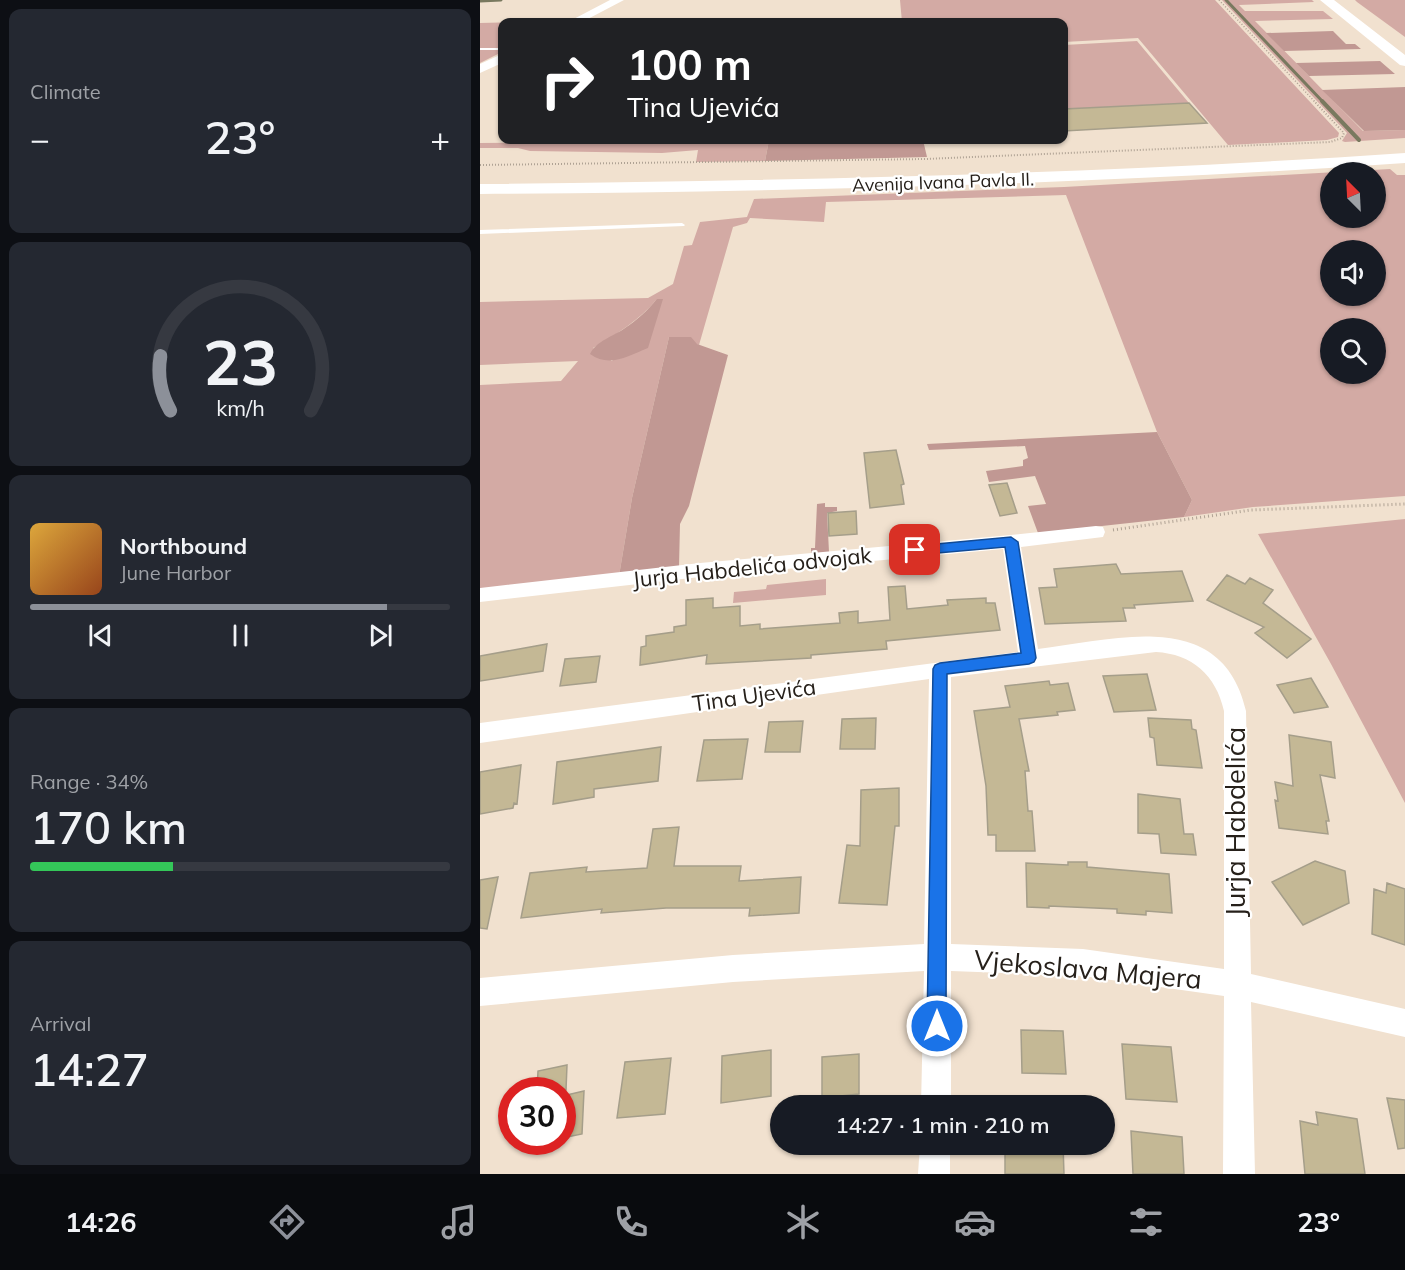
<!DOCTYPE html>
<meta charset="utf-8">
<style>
:root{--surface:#171b24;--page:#242831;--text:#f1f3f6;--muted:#9ea1a6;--line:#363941;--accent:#8c9099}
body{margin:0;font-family:Mulish,sans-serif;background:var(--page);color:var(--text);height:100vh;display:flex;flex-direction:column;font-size:22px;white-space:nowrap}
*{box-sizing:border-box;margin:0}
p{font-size:20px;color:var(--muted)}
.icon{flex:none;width:33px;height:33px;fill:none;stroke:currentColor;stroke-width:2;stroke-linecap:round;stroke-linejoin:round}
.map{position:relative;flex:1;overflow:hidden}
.panel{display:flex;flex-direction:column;gap:9px;padding:9px;background:#0d0f14;width:480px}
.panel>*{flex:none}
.banner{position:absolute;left:18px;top:18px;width:570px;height:126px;border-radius:12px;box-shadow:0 2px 4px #0004;background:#202124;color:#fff;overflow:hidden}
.needle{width:39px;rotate:336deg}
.controls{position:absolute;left:840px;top:162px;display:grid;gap:12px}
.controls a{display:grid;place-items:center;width:66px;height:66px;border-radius:50%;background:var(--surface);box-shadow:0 2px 4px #0004;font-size:30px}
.speed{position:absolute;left:18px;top:1077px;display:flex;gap:12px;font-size:30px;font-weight:700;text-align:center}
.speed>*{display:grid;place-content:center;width:78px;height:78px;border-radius:50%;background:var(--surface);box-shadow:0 2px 4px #0004;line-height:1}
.speed .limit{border:9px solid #d22;background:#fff;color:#111}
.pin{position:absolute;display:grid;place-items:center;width:51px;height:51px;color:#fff;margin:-26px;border-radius:12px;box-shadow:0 3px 9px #0006}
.me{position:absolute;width:66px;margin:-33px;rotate:0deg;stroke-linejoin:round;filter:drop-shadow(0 0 4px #0008)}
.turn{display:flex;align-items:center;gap:21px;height:126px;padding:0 30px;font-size:27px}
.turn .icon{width:78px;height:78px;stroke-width:2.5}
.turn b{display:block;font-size:42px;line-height:51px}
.big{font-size:45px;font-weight:600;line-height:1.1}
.panel .card{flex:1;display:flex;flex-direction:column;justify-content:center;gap:9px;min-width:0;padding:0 21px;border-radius:12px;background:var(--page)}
.panel .dial{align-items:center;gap:0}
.dial svg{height:156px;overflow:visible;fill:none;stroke:var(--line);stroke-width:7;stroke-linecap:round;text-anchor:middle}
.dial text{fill:var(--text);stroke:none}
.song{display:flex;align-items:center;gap:18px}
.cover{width:72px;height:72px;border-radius:9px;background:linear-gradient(135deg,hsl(40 70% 55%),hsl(20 70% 35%))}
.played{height:6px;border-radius:3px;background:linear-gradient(90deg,var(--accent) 85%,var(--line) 85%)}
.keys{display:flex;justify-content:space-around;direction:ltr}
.heat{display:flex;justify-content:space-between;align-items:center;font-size:33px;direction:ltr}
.charge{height:9px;border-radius:4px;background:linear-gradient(90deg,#34c759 34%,var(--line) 0)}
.trip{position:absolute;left:290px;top:1095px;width:345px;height:60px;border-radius:30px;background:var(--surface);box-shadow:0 2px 4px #0004;font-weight:600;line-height:60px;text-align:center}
.tab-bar{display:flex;height:96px;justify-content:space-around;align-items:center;background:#090b0e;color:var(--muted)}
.tab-bar .icon{width:42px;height:42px}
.tab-bar .on{color:var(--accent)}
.tab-bar b{font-size:27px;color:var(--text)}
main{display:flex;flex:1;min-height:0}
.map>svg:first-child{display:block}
</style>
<main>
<section class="panel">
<div class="card"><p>Climate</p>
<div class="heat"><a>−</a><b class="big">23°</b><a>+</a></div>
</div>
<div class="card dial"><svg viewBox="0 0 100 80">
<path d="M14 69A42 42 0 1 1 86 69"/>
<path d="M14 69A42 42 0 0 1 9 41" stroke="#8c9099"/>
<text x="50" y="56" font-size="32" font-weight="700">23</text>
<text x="50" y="72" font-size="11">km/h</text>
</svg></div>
<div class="card">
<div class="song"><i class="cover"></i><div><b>Northbound</b><p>June Harbor</p></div></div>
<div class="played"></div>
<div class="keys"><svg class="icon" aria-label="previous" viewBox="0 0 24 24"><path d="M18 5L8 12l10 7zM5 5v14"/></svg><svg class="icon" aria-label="pause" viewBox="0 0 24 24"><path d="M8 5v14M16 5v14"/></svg><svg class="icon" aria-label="next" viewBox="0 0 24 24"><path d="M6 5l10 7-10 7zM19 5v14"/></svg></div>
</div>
<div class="card"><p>Range · 34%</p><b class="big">170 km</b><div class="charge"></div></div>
<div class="card"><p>Arrival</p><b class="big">14:27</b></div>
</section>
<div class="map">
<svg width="925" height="1174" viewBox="0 0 925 1174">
<rect width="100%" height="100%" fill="#f1e1cf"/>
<path fill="#d3aaa4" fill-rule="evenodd" d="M420 0H735L859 133 858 137 847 140 748 145 658 38 584 42V22H422Z
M742 0H832L834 2 759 5 765 11H843L853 19 775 21 883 131 925 130V138L865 142 862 141 867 133Z
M875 0H925V37L877 2Z
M83 21 22 22V52L0 63V23Z
M657 41 709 103 584 109V45Z
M289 140 285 161 216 162 218 150 182 153 50 151 38 148H0V143Z
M910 169 917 175H925V496L773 507 704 517 712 500 677 432 586 195 346 202 344 222 270 218 267 223 253 227 219 345 189 337 152 498 139 576 0 591V385L81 381 98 361 0 365V302L168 298 193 284 204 246 212 245 220 222 267 217 274 199 584 187ZM850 172H896V218H850ZM850 250H896V296H850ZM177 299 132 361 113 348C136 334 160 320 177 299ZM850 328H896V374H850Z
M925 519V803L851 664 778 534Z
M346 579V595L253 603 254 592 286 589 287 585Z"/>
<path fill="#c19893" d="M853 31 866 44H875L881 49 804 51 786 33Z
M900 61 915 74 829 76 816 63Z
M925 87V130L884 131 842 90Z
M289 140H443L447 157 285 161Z
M177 299H183L168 348C148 356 129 368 110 354 116 341 134 336 145 328 157 320 168 310 177 299Z
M189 337H211L217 344 248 355 209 506 200 524 199 567 139 576 152 498Z
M677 432 712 500 704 517 558 533 548 506 566 504 555 476 509 482 506 471 543 466V460L548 458 545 446 449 450 447 444Z
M345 503V507H357V511L347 513 349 552 331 555V548H335L337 504Z"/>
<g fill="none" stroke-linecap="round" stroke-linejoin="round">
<path stroke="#79795f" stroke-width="3" d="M746 0 844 103
M0 1 21 0"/>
<path stroke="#79795f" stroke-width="4" d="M842 101 879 140"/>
</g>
<path fill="#c4b895" stroke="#a59e8a" stroke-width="1.5" d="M709 103 727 123 584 131V109Z
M416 450 424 484 421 485 424 504 390 508 384 453Z
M527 483 537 513 520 516 509 485Z
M376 511 377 534 349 536 348 513Z
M636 564 641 574 702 571 713 601 654 605 655 608H643L646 621 565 624 559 588 577 587 574 569Z
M747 575 765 584 770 578 793 590 783 603 831 639 807 658 775 633 784 627 727 600Z
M425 586 427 609 468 605 467 600 506 598V603H515L520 630 406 641 407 649 331 655V658L226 664 227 655 160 665 161 647 166 646V636L194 632V627L206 625V600L233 598V608L260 606V626L280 624V629L360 623 359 613 378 611V623L410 620 408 587Z
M67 644 63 671 0 681V656Z
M120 656 116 682 80 686 85 659Z
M667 674 676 710 634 712 623 676Z
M831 678 848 707 814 713 797 685Z
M569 681 570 685 588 683 595 710 577 712 578 715 539 719 549 771H545L548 811H552L555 851H516V835H508L506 786 494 711 530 707 525 686Z
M396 718 395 749H360L362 719Z
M668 718 711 720 712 729 716 730 722 768 677 765 674 738 670 737Z
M323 721 320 752H285L289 722Z
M809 735 851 742 855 778 840 775 849 821H846L848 834 799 828 795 800 798 801 795 782 813 786Z
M268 739 262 779 217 781 224 740Z
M181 747 178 781 114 789V797L73 804 77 762Z
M41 765 37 804 34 803 33 808 0 814V772Z
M419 788V826H415L407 905 359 903 367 845 380 846 381 790Z
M658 794 700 799 704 834H713L716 855 681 853 679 834 658 833Z
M199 827 194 866H261L259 881 321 877 319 913 269 916 270 908H186L121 913 122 909 41 918 50 873 107 867 106 872 167 868 173 829Z
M835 861 865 871 869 903 823 925 792 882Z
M588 862H607V867L689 874 692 913 666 911V915L637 913V909L569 906V908L547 907 546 863 588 865Z
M18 877 7 929 0 928V880Z
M907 883 925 889V945L892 934 894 889 906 893Z
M541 1030 583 1031 586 1074 542 1073Z
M642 1044 691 1047 697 1102 646 1099Z
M291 1050V1096L241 1103 242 1056Z
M379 1054V1094L342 1098V1057Z
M191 1058 185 1114 137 1118 145 1062Z
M87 1065 86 1090H57L58 1071Z
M104 1091 102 1134 82 1138V1096Z
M907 1098 925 1100V1148L918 1149Z
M836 1112 877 1119 885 1174H825L820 1121 838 1125Z
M651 1131 702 1137 704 1174H653Z
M525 1144H583L584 1174H525Z"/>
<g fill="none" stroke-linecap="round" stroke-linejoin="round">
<path stroke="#afa294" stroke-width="1.5" stroke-dasharray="1 2" stroke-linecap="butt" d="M739 0 836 103"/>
<path stroke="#afa294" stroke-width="2" stroke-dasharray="1 2" stroke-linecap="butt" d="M0 165 445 159 850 142 862 138 864 133 834 101"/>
<path stroke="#afa294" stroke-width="3" stroke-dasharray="1 3" stroke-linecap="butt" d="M633 530 771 510 925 504"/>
<path fill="#fff" fill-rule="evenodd" d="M0 48H22V50H0Z
M202 223 205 225 204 226 0 234V230Z"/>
<path fill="#fff" fill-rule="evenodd" d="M616 526 623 527 625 532 623 537 541 547 558 649C635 640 742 606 766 711L771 974 925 1009V1037L771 1002 775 1174H743L744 996 603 976 471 971V1106H441L444 971 253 982 0 1006V978L253 955 444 944 449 679 0 743V723L538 652 523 549 220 577 0 602V588L220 563 531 535ZM676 652C712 654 736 675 744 711V969L603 949 471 944V677Z
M440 1144H470V1174H438Z"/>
<path fill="#fff" fill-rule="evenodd" d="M130 0H144L102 22H88Z
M22 54V63L0 73V64Z"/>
<path fill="#fff" fill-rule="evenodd" d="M840 0H854L925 55V66L920 65Z
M925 153V163C617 184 309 192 0 194V184C309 181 617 174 925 153Z"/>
</g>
<path fill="#1a73e8" stroke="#114b97" stroke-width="1.5" d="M531 537 538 542 556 658 554 662 549 664 467 674 466 1026 464 1033 457 1036 450 1033 447 1026 453 669 455 665 460 663 541 653 525 547 435 555 429 550 435 546Z"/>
<g text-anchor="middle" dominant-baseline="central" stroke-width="4.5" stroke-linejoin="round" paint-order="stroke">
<g font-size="18" fill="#26201a" stroke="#fff">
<text transform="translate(463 182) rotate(-2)">Avenija Ivana Pavla II.</text>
</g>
<g font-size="22" fill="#26201a" stroke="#fff">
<text transform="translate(272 567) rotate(-6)">Jurja Habdelića odvojak</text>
<text transform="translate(274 695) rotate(-8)">Tina Ujevića</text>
</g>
<g font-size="27" fill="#26201a" stroke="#fff">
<text transform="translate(755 822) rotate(-90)">Jurja Habdelića</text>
<text transform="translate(608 969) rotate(5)">Vjekoslava Majera</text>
</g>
</g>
</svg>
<div class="controls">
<a><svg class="needle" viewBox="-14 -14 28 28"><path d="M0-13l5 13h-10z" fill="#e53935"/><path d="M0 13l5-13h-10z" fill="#9ea1a6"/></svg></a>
<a><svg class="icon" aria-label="sound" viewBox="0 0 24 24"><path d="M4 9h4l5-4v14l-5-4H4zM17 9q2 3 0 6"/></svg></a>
<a><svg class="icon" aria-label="search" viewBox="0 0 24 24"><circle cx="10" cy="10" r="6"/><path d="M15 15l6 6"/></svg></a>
</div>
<div class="speed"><div class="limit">30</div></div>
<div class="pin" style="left:435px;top:550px;background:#d93025"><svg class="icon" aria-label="arrive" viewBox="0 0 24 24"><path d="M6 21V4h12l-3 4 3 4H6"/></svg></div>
<svg class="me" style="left:457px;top:1026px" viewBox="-20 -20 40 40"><circle r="17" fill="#1a73e8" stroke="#fff" stroke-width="3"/><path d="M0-11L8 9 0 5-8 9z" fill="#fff"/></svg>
<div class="trip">14:27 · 1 min · 210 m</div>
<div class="banner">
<div class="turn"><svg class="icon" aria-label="right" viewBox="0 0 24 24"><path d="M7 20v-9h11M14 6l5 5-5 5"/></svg><div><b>100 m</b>Tina Ujevića</div></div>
</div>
</div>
</main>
<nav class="tab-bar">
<b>14:26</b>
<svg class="icon on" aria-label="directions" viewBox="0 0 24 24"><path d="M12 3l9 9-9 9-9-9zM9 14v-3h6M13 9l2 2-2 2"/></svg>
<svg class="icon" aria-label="music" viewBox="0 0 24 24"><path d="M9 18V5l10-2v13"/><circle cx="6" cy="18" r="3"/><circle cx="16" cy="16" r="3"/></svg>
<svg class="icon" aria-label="phone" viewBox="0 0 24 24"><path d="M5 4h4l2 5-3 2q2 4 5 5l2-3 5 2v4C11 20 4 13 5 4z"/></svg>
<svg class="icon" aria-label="climate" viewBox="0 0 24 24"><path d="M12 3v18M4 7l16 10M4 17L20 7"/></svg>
<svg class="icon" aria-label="car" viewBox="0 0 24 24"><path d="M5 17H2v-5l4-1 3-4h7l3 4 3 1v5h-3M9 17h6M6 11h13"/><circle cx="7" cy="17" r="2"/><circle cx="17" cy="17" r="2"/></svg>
<svg class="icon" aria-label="filters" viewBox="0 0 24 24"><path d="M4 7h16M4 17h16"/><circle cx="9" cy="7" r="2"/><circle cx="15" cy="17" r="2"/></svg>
<b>23°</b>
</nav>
